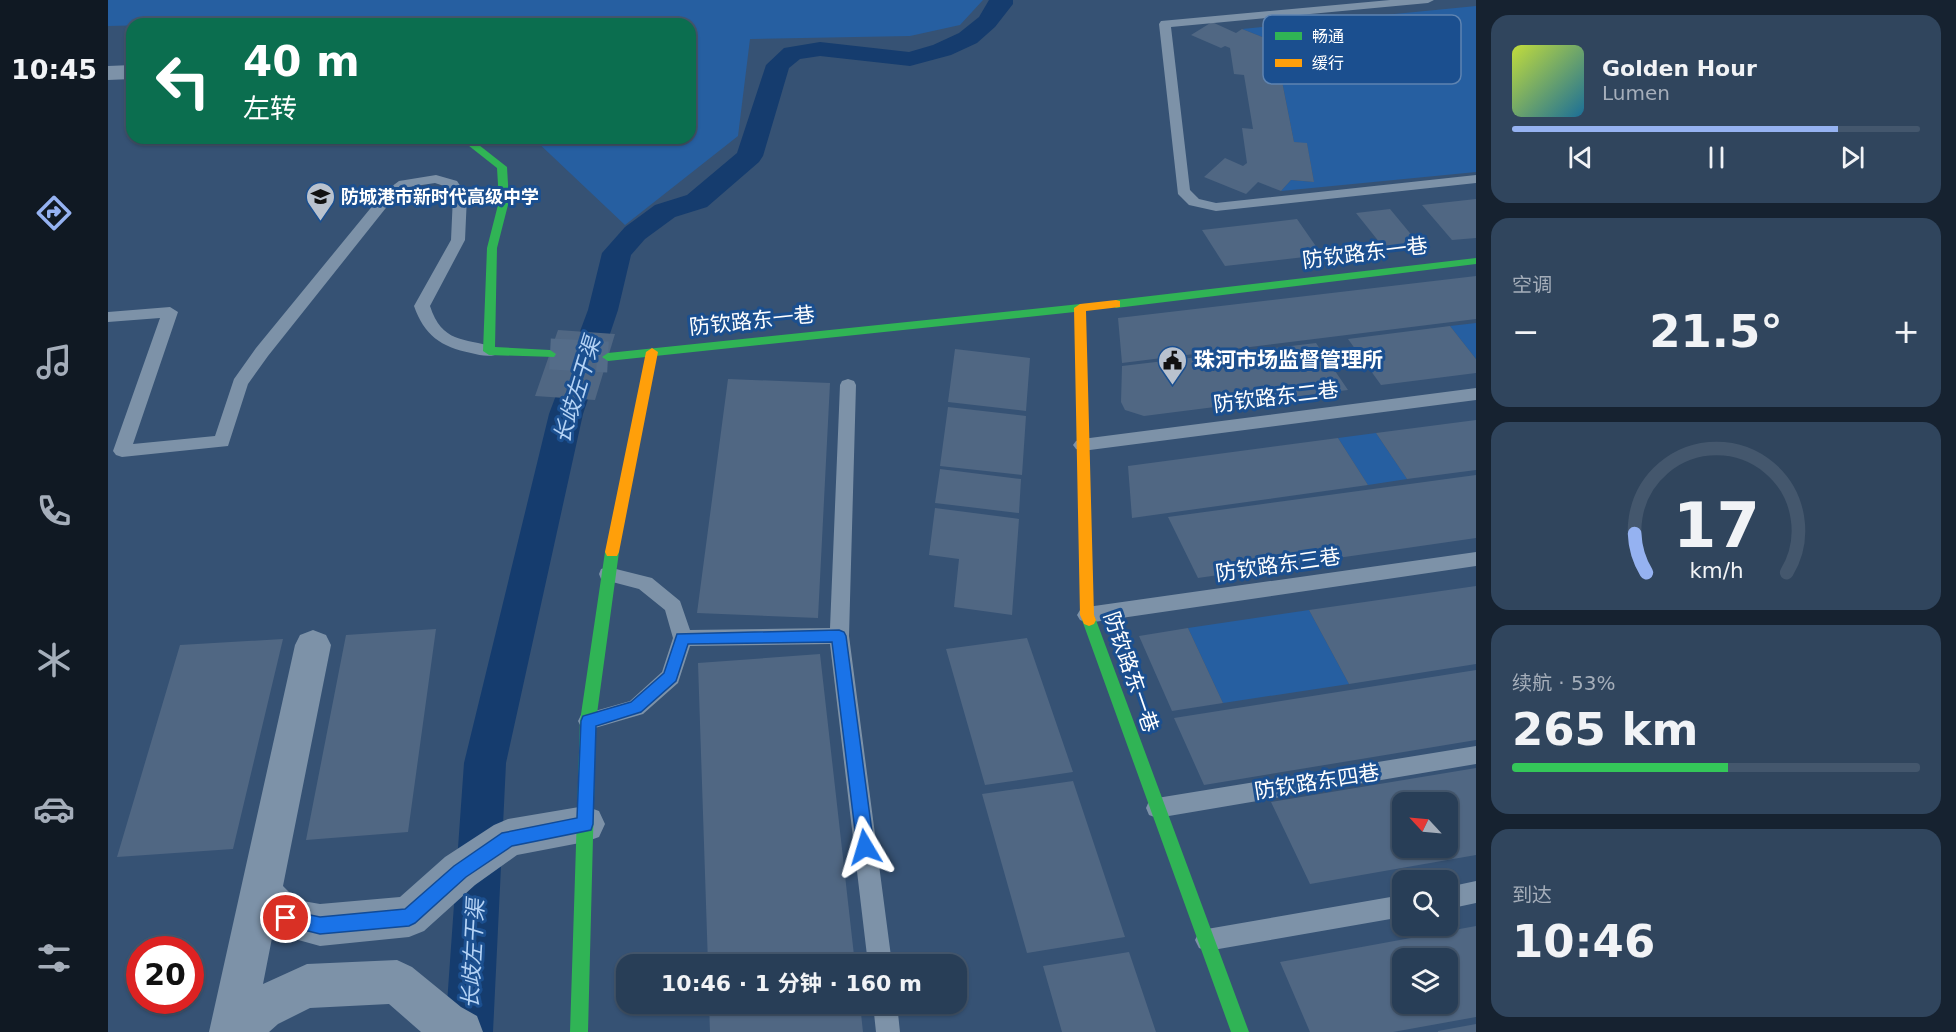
<!DOCTYPE html>
<html lang="zh">
<meta charset="utf-8">
<style>
:root{--surface:#283e57;--page:#30455d;--text:#f1f3f6;--muted:#a5aeba;--line:#44576d;--accent:#95b2f1}
body{margin:0;font-family:"DejaVu Sans","Noto Sans SC",sans-serif;background:var(--page);color:var(--text);height:100vh;display:flex;flex-direction:column;font-size:22px;white-space:nowrap}
*{box-sizing:border-box;margin:0}
p{font-size:20px;color:var(--muted)}
.icon{flex:none;width:33px;height:33px;fill:none;stroke:currentColor;stroke-width:2;stroke-linecap:round;stroke-linejoin:round}
.map{position:relative;flex:1;overflow:hidden}
.sheet{display:flex;flex-direction:column;gap:15px;padding:15px;background:#162230;width:480px}
.sheet>*{flex:none}
.guide{position:absolute;left:18px;top:18px;width:570px;height:126px;border-radius:18px;box-shadow:0 2px 4px #0004,0 0 0 2px var(--line);background:#0b6e4f;color:#fff;overflow:hidden}
.needle{width:39px;rotate:296deg}
.tools{position:absolute;left:1284px;top:792px;display:grid;gap:12px}
.tools a{display:grid;place-items:center;width:66px;height:66px;border-radius:12px;background:var(--surface);box-shadow:0 2px 4px #0004,0 0 0 2px var(--line);font-size:30px}
.speed{position:absolute;left:18px;top:936px;display:flex;gap:12px;font-size:30px;font-weight:700;text-align:center}
.speed>*{display:grid;place-content:center;width:78px;height:78px;border-radius:50%;background:var(--surface);box-shadow:0 2px 4px #0004,0 0 0 2px var(--line);line-height:1}
.speed .limit{border:9px solid #d22;background:#fff;color:#111}
.pin{position:absolute;display:grid;place-items:center;width:51px;height:51px;color:#fff;margin:-26px;border:3px solid #fff;border-radius:50%;box-shadow:0 2px 6px #0007}
.me{position:absolute;width:66px;margin:-33px;rotate:353deg;stroke-linejoin:round;filter:drop-shadow(0 0 4px #0008)}
.turn{display:flex;align-items:center;gap:21px;height:126px;padding:0 18px;font-size:27px}
.turn .icon{width:78px;height:78px;stroke-width:2.5}
.turn b{display:block;font-size:42px;line-height:51px}
.big{font-size:45px;font-weight:700;line-height:1.1}
.sheet .tile{flex:1;display:flex;flex-direction:column;justify-content:center;gap:9px;min-width:0;padding:0 21px;border-radius:18px;background:var(--page)}
.sheet .dial{align-items:center;gap:0}
.dial svg{height:156px;overflow:visible;fill:none;stroke:var(--line);stroke-width:7;stroke-linecap:round;text-anchor:middle}
.dial text{fill:var(--text);stroke:none}
.song{display:flex;align-items:center;gap:18px}
.cover{width:72px;height:72px;border-radius:9px;background:linear-gradient(135deg,hsl(70 70% 55%),hsl(200 70% 35%))}
.played{height:6px;border-radius:3px;background:linear-gradient(90deg,var(--accent) 80%,var(--line) 80%)}
.keys{display:flex;justify-content:space-around;direction:ltr}
.heat{display:flex;justify-content:space-between;align-items:center;font-size:33px;direction:ltr}
.charge{height:9px;border-radius:4px;background:linear-gradient(90deg,#34c759 53%,var(--line) 0)}
.trip{position:absolute;left:508px;top:954px;width:351px;height:60px;border-radius:18px;background:var(--surface);box-shadow:0 2px 4px #0004,0 0 0 2px var(--line);font-weight:700;line-height:60px;text-align:center}
main{display:flex;flex:1;min-height:0}
.menu{display:flex;flex-direction:column;width:108px;justify-content:space-around;align-items:center;background:#101923;color:var(--muted)}
.menu .icon{width:42px;height:42px}
.menu .selected{color:var(--accent)}
.menu b{font-size:27px;color:var(--text)}
.map>svg:first-child{display:block}
</style>
<main>
<nav class="menu">
<b>10:45</b>
<svg class="icon selected" aria-label="directions" viewBox="0 0 24 24"><path d="M12 3l9 9-9 9-9-9zM9 14v-3h6M13 9l2 2-2 2"/></svg>
<svg class="icon" aria-label="music" viewBox="0 0 24 24"><path d="M9 18V5l10-2v13"/><circle cx="6" cy="18" r="3"/><circle cx="16" cy="16" r="3"/></svg>
<svg class="icon" aria-label="phone" viewBox="0 0 24 24"><path d="M5 4h4l2 5-3 2q2 4 5 5l2-3 5 2v4C11 20 4 13 5 4z"/></svg>
<svg class="icon" aria-label="climate" viewBox="0 0 24 24"><path d="M12 3v18M4 7l16 10M4 17L20 7"/></svg>
<svg class="icon" aria-label="car" viewBox="0 0 24 24"><path d="M5 17H2v-5l4-1 3-4h7l3 4 3 1v5h-3M9 17h6M6 11h13"/><circle cx="7" cy="17" r="2"/><circle cx="17" cy="17" r="2"/></svg>
<svg class="icon" aria-label="filters" viewBox="0 0 24 24"><path d="M4 7h16M4 17h16"/><circle cx="9" cy="7" r="2"/><circle cx="15" cy="17" r="2"/></svg>
</nav>
<div class="map">
<svg width="1368" height="1032" viewBox="0 0 1368 1032">
<rect width="100%" height="100%" fill="#365274"/>
<path fill="#265fa1" d="M0 0H875L852 25 802 36 642 39 630 136 517 225 425 138H582V24H222L214 21 0 26Z
M1368 6V172L1173 191 1183 180 1206 182 1199 144 1186 142 1172 71 1190 73 1184 42 1162 40 1134 29Z
M1368 323V359L1342 326Z
M1268 433 1299 479 1260 485 1230 438Z
M1201 610 1241 684 1115 703 1080 628Z"/>
<g fill="none" stroke-linecap="round" stroke-linejoin="round">
<path fill="#153c6e" fill-rule="evenodd" d="M881 0H905V4L887 27 869 43 843 55 802 66 712 56 692 59 681 68 655 156 651 162 599 207 567 217 537 239 523 255 510 310 475 414 398 763 385 1032H337L356 763 441 414 480 310 494 253 517 227 547 205 579 195 629 153 658 65 676 48 712 42 801 52 825 45 851 33 871 17Z"/>
</g>
<path fill="#506783" fill-rule="evenodd" d="M1104 22 1128 33 1134 29 1162 40 1184 42 1190 73 1172 71 1186 142 1199 143 1206 182 1183 180 1173 191 1150 182 1138 194 1096 177 1117 158 1135 166 1139 163 1134 128 1145 129 1136 75 1126 74 1122 48 1117 46 1113 48 1083 35Z
M1368 199V238L1344 240 1314 205Z
M1282 209 1311 244 1276 248 1248 213Z
M1189 219 1214 255 1117 266 1094 230Z
M1368 276V319L1014 363 1010 318Z
M1342 326 1368 359V373L1273 385 1240 339Z
M450 330 507 334 487 400 427 396Z
M1208 343 1240 390 1036 416 1017 410 1013 402 1014 366Z
M847 349 922 358 918 411 840 402Z
M620 379 722 383 710 618 589 613Z
M840 407 918 416 914 475 832 466Z
M1368 420V470L1299 479 1268 433Z
M1230 438 1260 485 1024 518 1020 466Z
M832 469 913 479 911 513 827 503Z
M1368 475V538L1090 578 1060 517Z
M827 508 911 519 904 615 846 607 851 559 821 555Z
M1368 586V664L1241 684 1201 610Z
M1080 628 1115 703 1064 711 1031 636Z
M328 629 300 832 198 840 238 635Z
M919 638 965 772 877 785 838 649Z
M175 639 125 849 9 857 72 645Z
M712 654 747 964H600L590 663Z
M1368 670V740L1096 785 1066 718Z
M1368 768V855L1202 884 1163 802ZM1294 802H1340V848H1294Z
M965 781 1017 937 919 953 874 794Z
M1368 926V1017L1285 1032H1202L1172 962ZM1294 958H1340V1004H1294Z
M1021 952 1048 1032H954L935 966Z
M601 1004H752L755 1032H602Z
M1368 1024V1032H1330V1031Z"/>
<g fill="none" stroke-linecap="round" stroke-linejoin="round">
<path stroke="#546c89" stroke-width="31" stroke-dasharray="31 16" stroke-linecap="butt" d="M442 354 500 357"/>
<path fill="#7d92a8" fill-rule="evenodd" d="M1282 0H1326L1320 3 1063 27 1082 190 1091 199 1108 203 1368 175V183L1108 211 1081 205 1070 194 1051 24 1053 21Z
M328 175 349 181 359 196 357 240 322 306C334 343 355 338 387 347L389 351 387 355C379 357 371 355 363 353 333 347 316 335 306 306L343 240 345 196 339 187 327 183 301 187 285 199 160 356 140 384 120 446 14 457 8 455 5 451 52 318 0 322V312L62 307 70 312 25 444 107 436 126 379 148 348 275 193 291 181Z
M740 379 746 381 748 385 741 636 784 964H760L722 644 582 646 570 683 535 714 480 730 473 727 470 721 473 715 522 701 554 672 565 638 557 610 531 589 493 579 491 574 493 569 500 567 544 578 572 601 582 630 722 628 732 385 734 381Z
M1368 388V400L974 451 968 449 965 445 968 441 974 439Z
M1368 552V566L979 623 972 620 969 615 972 610 979 607Z
M1368 746V764L1049 818 1041 815 1038 808 1041 801 1049 798Z
M1368 881V903L1340 909V887Z
M1294 895V917L1099 951 1091 948 1087 940 1091 932 1099 929Z
M765 1004H789L792 1032H768Z"/>
<path fill="#7d92a8" fill-rule="evenodd" d="M24 65V79L0 80V66Z
M205 630 218 635 223 645 175 886 189 900 212 904 292 897 337 857 386 825 400 819 477 806 491 811 497 824 491 837 477 842 409 855 367 885 316 931 301 937 212 946 165 933 155 984 199 964 289 960 304 967 353 1007 369 1016 375 1032H313L281 1004 202 1008 170 1024 161 1032H101L187 645 192 635Z"/>
<path fill="#30b455" fill-rule="evenodd" d="M351 138H362L399 167 401 201 389 248 387 347 442 350 448 354 446 357 381 355 375 351 379 248 391 201 389 168Z
M1368 258V264L1008 308 1002 304 1008 300Z
M972 304 976 305 978 308 976 311 500 361 494 357 500 353Z
M504 547 509 548 511 552 488 721 480 1032H462L472 721 497 552 499 548Z
M981 614 986 616 988 620 1141 1032H1123L974 620 976 616Z"/>
<path fill="#ff9f0a" fill-rule="evenodd" d="M1008 300 1012 301V307L978 311 986 615 988 620 986 624 981 626 976 624 972 615 966 308 972 304Z
M544 348 550 352 511 552 509 556H499L497 552 538 352Z"/>
</g>
<path fill="#1a73e8" stroke="#114b97" stroke-width="1.5" d="M731 630 736 632 738 636 766 847 763 853 757 855 751 853 749 847 724 642 580 644 568 681 533 712 488 726 485 824 483 830 404 846 358 877 307 923 301 926 212 934 172 924 170 918 172 912 178 910 212 917 297 909 346 866 394 833 469 818 473 721 475 716 523 702 556 673 569 634Z"/>
<defs>
<symbol id="school-pin" viewBox="-11 -11 22 30"><path d="M0 17L-7.5 6A9.5 9.5 0 1 1 7.5 6Z" fill="#b9c2ce" stroke="#1b4f8f"/><path d="M0-5L7-2L0 1L-7-2ZM-4 1L0 2.5L4 1V4Q0 6-4 4Z" fill="#111"/></symbol>
<symbol id="civic-pin" viewBox="-11 -11 22 30"><path d="M0 17L-7.5 6A9.5 9.5 0 1 1 7.5 6Z" fill="#b9c2ce" stroke="#1b4f8f"/><path d="M-.6-6.5H3V-4.5H.6V-3L4-1V1h2V6H-6V1h2V-1L-.6-3ZM-1.2 2.5V6h2.4V2.5Z" fill="#111"/></symbol>
</defs>
<g fill-rule="evenodd">
<use href="#school-pin" x="196" y="180" width="33" height="45"/>
<use href="#civic-pin" x="1048" y="344" width="33" height="45"/>
</g>
<g text-anchor="middle" dominant-baseline="central" stroke-width="6" stroke-linejoin="round" paint-order="stroke">
<g font-size="18" font-weight="bold" fill="#fff" stroke="#1b4f8f" text-anchor="start">
<text x="233" y="196">防城港市新时代高级中学</text>
</g>
<g font-size="21" fill="#fff" stroke="#1b4f8f">
<text transform="translate(1257 253) rotate(-7)">防钦路东一巷</text>
<text transform="translate(644 321) rotate(-6)">防钦路东一巷</text>
<text transform="translate(1168 397) rotate(-7)">防钦路东二巷</text>
<text transform="translate(1170 565) rotate(-8)">防钦路东三巷</text>
<text transform="translate(1023 672) rotate(71)">防钦路东一巷</text>
<text transform="translate(1209 782) rotate(-9)">防钦路东四巷</text>
</g>
<g font-size="21" font-weight="bold" fill="#fff" stroke="#1b4f8f" text-anchor="start">
<text x="1086" y="360">珠河市场监督管理所</text>
</g>
<g font-size="22" font-style="italic" fill="#b5d3f5" stroke="#1b4f8f">
<text transform="translate(469 390) rotate(-73)">长歧左干渠</text>
<text transform="translate(365 954) rotate(-87)">长歧左干渠</text>
</g>
</g>
<rect x="1155" y="15" width="198" height="69" rx="9" fill="#1b4f8f" stroke="#5f84b1" stroke-width="1.5"/>
<rect x="1167" y="32" width="27" height="8" fill="#30b455"/>
<rect x="1167" y="59" width="27" height="8" fill="#ff9f0a"/>
<g font-size="16" fill="#fff">
<text x="1204" y="42">畅通</text>
<text x="1204" y="69">缓行</text>
</g>
</svg>
<div class="tools">
<a><svg class="needle" viewBox="-14 -14 28 28"><path d="M0-13l5 13h-10z" fill="#e53935"/><path d="M0 13l5-13h-10z" fill="#a5aeba"/></svg></a>
<a><svg class="icon" aria-label="search" viewBox="0 0 24 24"><circle cx="10" cy="10" r="6"/><path d="M15 15l6 6"/></svg></a>
<a><svg class="icon" aria-label="layers" viewBox="0 0 24 24"><path d="M12 4l9 5-9 5-9-5zM3 14l9 5 9-5"/></svg></a>
</div>
<div class="speed"><div class="limit">20</div></div>
<div class="pin" style="left:178px;top:918px;background:#d93025"><svg class="icon" aria-label="arrive" viewBox="0 0 24 24"><path d="M6 21V4h12l-3 4 3 4H6"/></svg></div>
<svg class="me" style="left:757px;top:847px" viewBox="-20 -20 40 40"><path d="M0-17L14 15 0 8-14 15z" fill="#1a73e8" stroke="#fff" stroke-width="4"/></svg>
<div class="trip">10:46 · 1 分钟 · 160 m</div>
<div class="guide">
<div class="turn"><svg class="icon" aria-label="left" viewBox="0 0 24 24"><path d="M17 20v-9H6M10 6l-5 5 5 5"/></svg><div><b>40 m</b>左转</div></div>
</div>
</div>
<section class="sheet">
<div class="tile">
<div class="song"><i class="cover"></i><div><b>Golden Hour</b><p>Lumen</p></div></div>
<div class="played"></div>
<div class="keys"><svg class="icon" aria-label="previous" viewBox="0 0 24 24"><path d="M18 5L8 12l10 7zM5 5v14"/></svg><svg class="icon" aria-label="pause" viewBox="0 0 24 24"><path d="M8 5v14M16 5v14"/></svg><svg class="icon" aria-label="next" viewBox="0 0 24 24"><path d="M6 5l10 7-10 7zM19 5v14"/></svg></div>
</div>
<div class="tile"><p>空调</p>
<div class="heat"><a>−</a><b class="big">21.5°</b><a>+</a></div>
</div>
<div class="tile dial"><svg viewBox="0 0 100 80">
<path d="M14 69A42 42 0 1 1 86 69"/>
<path d="M14 69A42 42 0 0 1 8 49" stroke="#95b2f1"/>
<text x="50" y="56" font-size="32" font-weight="700">17</text>
<text x="50" y="72" font-size="11">km/h</text>
</svg></div>
<div class="tile"><p>续航 · 53%</p><b class="big">265 km</b><div class="charge"></div></div>
<div class="tile"><p>到达</p><b class="big">10:46</b></div>
</section>
</main>
